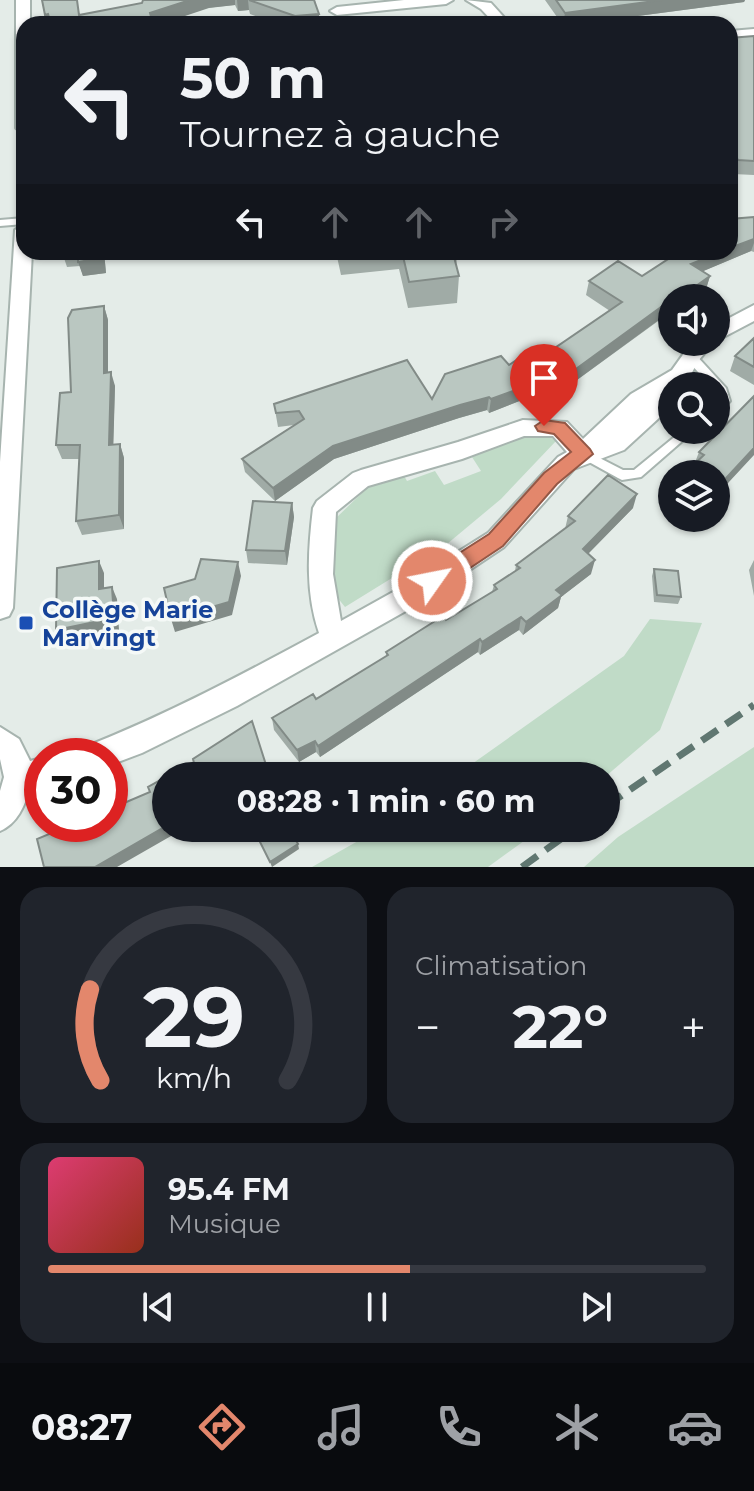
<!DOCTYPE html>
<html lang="fr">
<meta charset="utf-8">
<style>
:root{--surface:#171b24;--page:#20242c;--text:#f1f3f6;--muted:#9ea1a6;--line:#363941;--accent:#e3876c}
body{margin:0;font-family:Montserrat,sans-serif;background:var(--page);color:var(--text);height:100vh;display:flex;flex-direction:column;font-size:30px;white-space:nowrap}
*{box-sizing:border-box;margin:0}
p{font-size:26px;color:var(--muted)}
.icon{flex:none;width:44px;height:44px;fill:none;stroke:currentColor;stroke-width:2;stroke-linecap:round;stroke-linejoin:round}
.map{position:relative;height:867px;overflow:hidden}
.sheet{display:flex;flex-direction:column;gap:20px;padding:20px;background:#0d0f14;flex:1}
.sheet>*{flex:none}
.guide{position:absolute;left:16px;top:16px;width:722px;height:244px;border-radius:24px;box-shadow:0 2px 6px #0004;background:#171b24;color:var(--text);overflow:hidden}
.tools{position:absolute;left:658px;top:284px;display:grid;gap:16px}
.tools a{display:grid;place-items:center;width:72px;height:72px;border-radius:50%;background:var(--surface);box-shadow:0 2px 6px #0004;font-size:40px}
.speed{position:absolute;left:24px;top:738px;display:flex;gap:16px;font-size:40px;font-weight:700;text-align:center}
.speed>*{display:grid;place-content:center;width:104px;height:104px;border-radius:50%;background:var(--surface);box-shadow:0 2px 6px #0004;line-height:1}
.speed .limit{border:12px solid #d22;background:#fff;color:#111}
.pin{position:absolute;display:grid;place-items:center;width:68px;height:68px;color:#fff;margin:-82px -34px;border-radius:50% 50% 50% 0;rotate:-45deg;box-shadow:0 0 8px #0007}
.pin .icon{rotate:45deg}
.me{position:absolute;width:88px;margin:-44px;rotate:57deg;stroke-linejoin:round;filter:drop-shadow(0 0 6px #0008)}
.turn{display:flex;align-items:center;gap:28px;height:168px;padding:0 32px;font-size:36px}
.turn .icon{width:104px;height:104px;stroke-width:2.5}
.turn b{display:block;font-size:56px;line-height:68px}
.lanes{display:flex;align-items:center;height:76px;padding:0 32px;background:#0003;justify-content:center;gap:40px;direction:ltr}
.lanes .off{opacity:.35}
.big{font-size:60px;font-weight:700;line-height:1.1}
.sheet .card{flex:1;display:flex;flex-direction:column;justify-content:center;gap:12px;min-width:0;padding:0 28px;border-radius:24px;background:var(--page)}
.sheet .dial{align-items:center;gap:0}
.dial svg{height:208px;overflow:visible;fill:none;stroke:var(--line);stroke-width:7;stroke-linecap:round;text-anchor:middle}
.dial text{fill:var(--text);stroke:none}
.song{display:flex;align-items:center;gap:24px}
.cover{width:96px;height:96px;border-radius:12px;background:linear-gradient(135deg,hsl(340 70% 55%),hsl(10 70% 35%))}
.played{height:8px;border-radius:4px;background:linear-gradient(90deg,var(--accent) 55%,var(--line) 55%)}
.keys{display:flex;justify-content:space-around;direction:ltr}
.heat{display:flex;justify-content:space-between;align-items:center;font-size:44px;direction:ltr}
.sheet .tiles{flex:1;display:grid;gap:20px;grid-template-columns:1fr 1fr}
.card:last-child{grid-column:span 2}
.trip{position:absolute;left:152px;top:762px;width:468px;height:80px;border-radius:40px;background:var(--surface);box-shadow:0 2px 6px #0004;font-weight:700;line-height:80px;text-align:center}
.dock{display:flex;height:128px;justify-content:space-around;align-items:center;background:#090b0e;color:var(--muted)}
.dock .icon{width:56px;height:56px}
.dock .active{color:var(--accent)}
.dock b{font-size:36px;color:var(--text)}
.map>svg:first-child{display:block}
</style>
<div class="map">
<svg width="754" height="867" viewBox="0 0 754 867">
<rect width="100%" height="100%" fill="#e4ece8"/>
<path fill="#c0dbc7" d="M542 430 556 441 501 499 447 544 345 607 333 592 334 520 368 487 403 474 407 481 435 471 444 485 481 471 472 457Z
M650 619 702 623 660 730 606 776H455L624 656Z
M754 747V867H584L618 837Z
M381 828H542L488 867H312Z"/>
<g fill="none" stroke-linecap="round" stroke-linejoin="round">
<defs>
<path id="service" d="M24 218V224L0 226V220Z
M690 352 694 353 726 388 730 401 720 411 716 412V402L719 400 716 386H711L686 359 685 356 686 353Z
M683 430H695L641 477 622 480 618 478 580 457 578 454 580 451 584 450 623 470H634Z"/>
<path id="minor" d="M16 0H30V24H24V133L16 128Z
M404 0H453L446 4 337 15 330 11 337 7Z
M466 0 491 3 510 24H495L481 9Z
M754 29V37L730 39V31Z
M24 224V252H32L13 608 9 616 0 619V462L15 230Z
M754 305V321L716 341V325Z
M692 342H714L698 361 685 386H672V406L624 450 574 469 504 547 420 603 237 706 142 753 110 765V756H83L87 746C168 714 243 674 319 633 305 592 308 550 313 508L317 501 353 473 361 470 458 442 523 420 567 422 583 439 631 394 672 370ZM524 436H553L567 452 558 457 488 533 402 587 341 621 333 574 336 512 368 486 462 459Z
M0 727 19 739 30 761 42 758V786L30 789C24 806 18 823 0 831V791L4 777 0 759Z"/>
</defs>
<use href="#service" stroke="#a7b4af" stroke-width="4"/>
<use href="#minor" stroke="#a7b4af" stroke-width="4"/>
<use href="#service" fill="#fff" fill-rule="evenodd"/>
<use href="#minor" fill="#fff" fill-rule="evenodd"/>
<path stroke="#607771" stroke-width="7" stroke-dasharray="19 10" stroke-linecap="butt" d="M606 806 754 705
M522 867 576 828"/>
</g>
<path fill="#a0aba6" d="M143 0H318H315L319 24H278L250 14 249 10 238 11 235 5 47 24 81 15 142 3Z
M545 0H745L744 2 577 24H562Z
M754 36V175L733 174 730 168V38Z
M754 217V252L751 251 703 271 710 276 706 289 694 298H672V311L555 396 551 393 540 402 532 396 489 413 487 410 459 418 334 459 275 501 245 472 242 459 294 425 278 427 274 404 432 399 509 365 540 358 610 311 586 295 589 281 642 276 675 255 672 252H730Z
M62 252H104L106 273 83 276 80 266 67 267Z
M336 252H456L457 257 456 266 459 276 457 303 408 308 399 269 341 275Z
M104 306 108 320V373L115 386 113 444H120L124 458V529L82 535 76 521 79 459H62L56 445 71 392Z
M754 338V385L730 371 735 356Z
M754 396 716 496V474H687L688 470 694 465 699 452Z
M292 503 294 517 287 565 248 563 246 550Z
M633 508 588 554 591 574 561 597 558 608 523 635 519 630 480 655 478 652 320 757 316 752 299 762 274 730 272 718 316 699 386 657V652L446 620 492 592 494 585 515 571 516 565 565 529 568 516Z
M754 560V596L749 570Z
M654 569 681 597 678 604 654 602 652 576Z"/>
<path fill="#828b87" d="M190 0H235V5L209 8 161 24H152L150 13Z
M237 0H248L249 10 238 11Z
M662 0H745L744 2 577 24H563L565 13Z
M48 14 51 24H47L45 15Z
M319 14V24H296L295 16Z
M754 239V243L751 251 687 278 691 264 721 252H730V248Z
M102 252H104L106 273 83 276 78 262Z
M710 276 706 289 694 298H679Z
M672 299 671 311 555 396 558 382Z
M104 306 108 320V387L104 373Z
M111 372 115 386 113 458 109 445Z
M554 380 551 393 540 402 542 388Z
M535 383 532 396 489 413 491 399Z
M489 397 487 410 459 418 334 459 275 501 273 488 333 446 460 405Z
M120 444 124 458V529L119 515Z
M754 448V455L716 496V489Z
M637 494 633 508 579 563 583 549Z
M292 503 294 517 287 565 285 551Z
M595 560 591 574 561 597 558 608 523 635 526 622 556 590Z
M99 561 104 573V602L99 589Z
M238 562 241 576 232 615 175 632 171 619Z
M112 587 117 599 119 630 62 642 56 630Z
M521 617 519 630 480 655 482 642Z
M480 639 478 652 320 757 318 746Z
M315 741 316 752 299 762 297 750Z
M267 768 269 776H253Z
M166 826V828H185L117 867H95Z
M298 844 299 849 272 867 270 862Z"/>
<path fill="#bac7c1" stroke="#828b87" stroke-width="2" d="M42 0H77L79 15 142 3 143 0H190L150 13 153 24H51L48 14 45 15Z
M249 0H314L319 14 295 16Z
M556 0H662L565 13Z
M754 36V161L738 160 730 147V38Z
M754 217V239L730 248V219Z
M78 252H102V258L78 262Z
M402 252H456L457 257H454L459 276 409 282Z
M679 252H721L691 264 710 276 679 298H672V299L558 382 554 380 542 388 535 383 491 399 489 397 460 405 333 446 273 488 242 459 304 419 299 411 276 413 274 404 407 360 432 399 445 374 501 356 509 365 530 351 540 358 622 302 589 281 618 261 642 276Z
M104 306V373L111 372 109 445 120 444 119 515 76 521 80 445H56L60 393 71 392 68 318 72 310Z
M754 338V367L735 356Z
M754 396V448L716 489V474H693L688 470 704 455 699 452Z
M608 475 637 494 583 549 595 560 556 590 562 595 526 622 521 617 482 642 480 639 318 746 315 741 297 750 272 718 313 694 316 699 388 655 386 652 443 616 446 620 497 589 494 585 520 568 516 565 575 521 568 516Z
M253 501 292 503 285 551 246 550Z
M201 559 238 562 229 602 171 619 164 588 195 579Z
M99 561V589L112 587 114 618 56 630 57 568Z
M654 569 678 571 681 597 657 595Z
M252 721 267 768 253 776H169L194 763 193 759Z
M166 777V826L95 867H44L37 839 73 824H110V809L150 792 148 787Z
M276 828H289L298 844 270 862 258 838Z"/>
<path fill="#e3876c" stroke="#945846" stroke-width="2" d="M544 420 565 423 590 449 593 454 557 484 503 546 440 588 432 590 425 588 422 581 425 575 489 534 544 473 571 452 554 434 538 431 535 426Z"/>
<rect fill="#1a4fb4" stroke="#f5f9f7" stroke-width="3" x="18" y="615" width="16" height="16" rx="4"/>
<g text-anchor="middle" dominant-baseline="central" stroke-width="7" stroke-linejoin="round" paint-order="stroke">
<g font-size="24" font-weight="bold" fill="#164399" stroke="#f5f9f7" text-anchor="start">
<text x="42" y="609">Collège Marie<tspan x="42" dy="28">Marvingt</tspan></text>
</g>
</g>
</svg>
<div class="tools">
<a><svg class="icon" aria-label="sound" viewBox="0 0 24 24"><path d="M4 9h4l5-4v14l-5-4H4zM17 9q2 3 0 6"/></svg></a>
<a><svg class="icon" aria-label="search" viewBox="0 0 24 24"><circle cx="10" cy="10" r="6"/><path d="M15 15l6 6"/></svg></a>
<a><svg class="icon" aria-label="layers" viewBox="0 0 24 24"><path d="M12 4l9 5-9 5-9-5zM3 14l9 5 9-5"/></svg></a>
</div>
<div class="speed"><div class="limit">30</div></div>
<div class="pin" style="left:544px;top:426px;background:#d93025"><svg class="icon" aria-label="arrive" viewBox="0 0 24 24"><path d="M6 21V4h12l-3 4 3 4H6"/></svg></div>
<svg class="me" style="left:432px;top:581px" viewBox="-20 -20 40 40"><circle r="17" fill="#e3876c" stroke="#fff" stroke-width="3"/><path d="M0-11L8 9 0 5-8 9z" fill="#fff"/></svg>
<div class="trip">08:28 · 1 min · 60 m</div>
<div class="guide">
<div class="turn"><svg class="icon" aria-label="left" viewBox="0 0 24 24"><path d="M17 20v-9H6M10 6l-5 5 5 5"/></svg><div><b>50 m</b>Tournez à gauche</div></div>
<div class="lanes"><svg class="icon" aria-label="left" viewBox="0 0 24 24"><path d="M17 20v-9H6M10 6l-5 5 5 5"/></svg><svg class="icon off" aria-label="ahead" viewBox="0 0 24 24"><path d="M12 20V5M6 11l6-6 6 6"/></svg><svg class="icon off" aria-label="ahead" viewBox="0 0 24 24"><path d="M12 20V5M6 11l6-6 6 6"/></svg><svg class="icon off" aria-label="right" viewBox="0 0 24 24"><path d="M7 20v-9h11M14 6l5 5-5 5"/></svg></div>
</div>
</div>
<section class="sheet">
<div class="tiles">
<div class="card dial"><svg viewBox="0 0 100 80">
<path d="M14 69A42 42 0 1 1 86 69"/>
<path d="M14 69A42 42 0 0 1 10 34" stroke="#e3876c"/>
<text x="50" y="56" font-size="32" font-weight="700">29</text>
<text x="50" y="72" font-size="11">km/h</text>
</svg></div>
<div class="card"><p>Climatisation</p>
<div class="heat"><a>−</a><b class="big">22°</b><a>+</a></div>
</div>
<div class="card">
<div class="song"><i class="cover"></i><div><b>95.4 FM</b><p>Musique</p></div></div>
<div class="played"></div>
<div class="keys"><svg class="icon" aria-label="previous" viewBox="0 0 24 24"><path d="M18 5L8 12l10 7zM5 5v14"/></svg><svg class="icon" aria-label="pause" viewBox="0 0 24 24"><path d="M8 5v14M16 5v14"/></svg><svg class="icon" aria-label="next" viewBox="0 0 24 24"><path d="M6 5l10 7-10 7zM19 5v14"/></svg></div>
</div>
</div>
</section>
<nav class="dock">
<b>08:27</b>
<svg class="icon active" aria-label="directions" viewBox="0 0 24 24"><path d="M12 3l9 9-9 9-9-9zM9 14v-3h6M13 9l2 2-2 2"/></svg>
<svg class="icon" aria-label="music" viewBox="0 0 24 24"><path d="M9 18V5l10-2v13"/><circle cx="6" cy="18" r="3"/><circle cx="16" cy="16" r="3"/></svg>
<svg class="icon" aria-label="phone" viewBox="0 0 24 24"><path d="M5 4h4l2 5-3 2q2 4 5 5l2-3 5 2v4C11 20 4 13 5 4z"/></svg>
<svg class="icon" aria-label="climate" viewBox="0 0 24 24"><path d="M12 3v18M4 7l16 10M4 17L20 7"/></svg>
<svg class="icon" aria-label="car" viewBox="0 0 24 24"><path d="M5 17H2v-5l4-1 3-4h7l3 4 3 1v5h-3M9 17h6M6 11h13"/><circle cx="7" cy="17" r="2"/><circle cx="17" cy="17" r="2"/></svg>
</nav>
